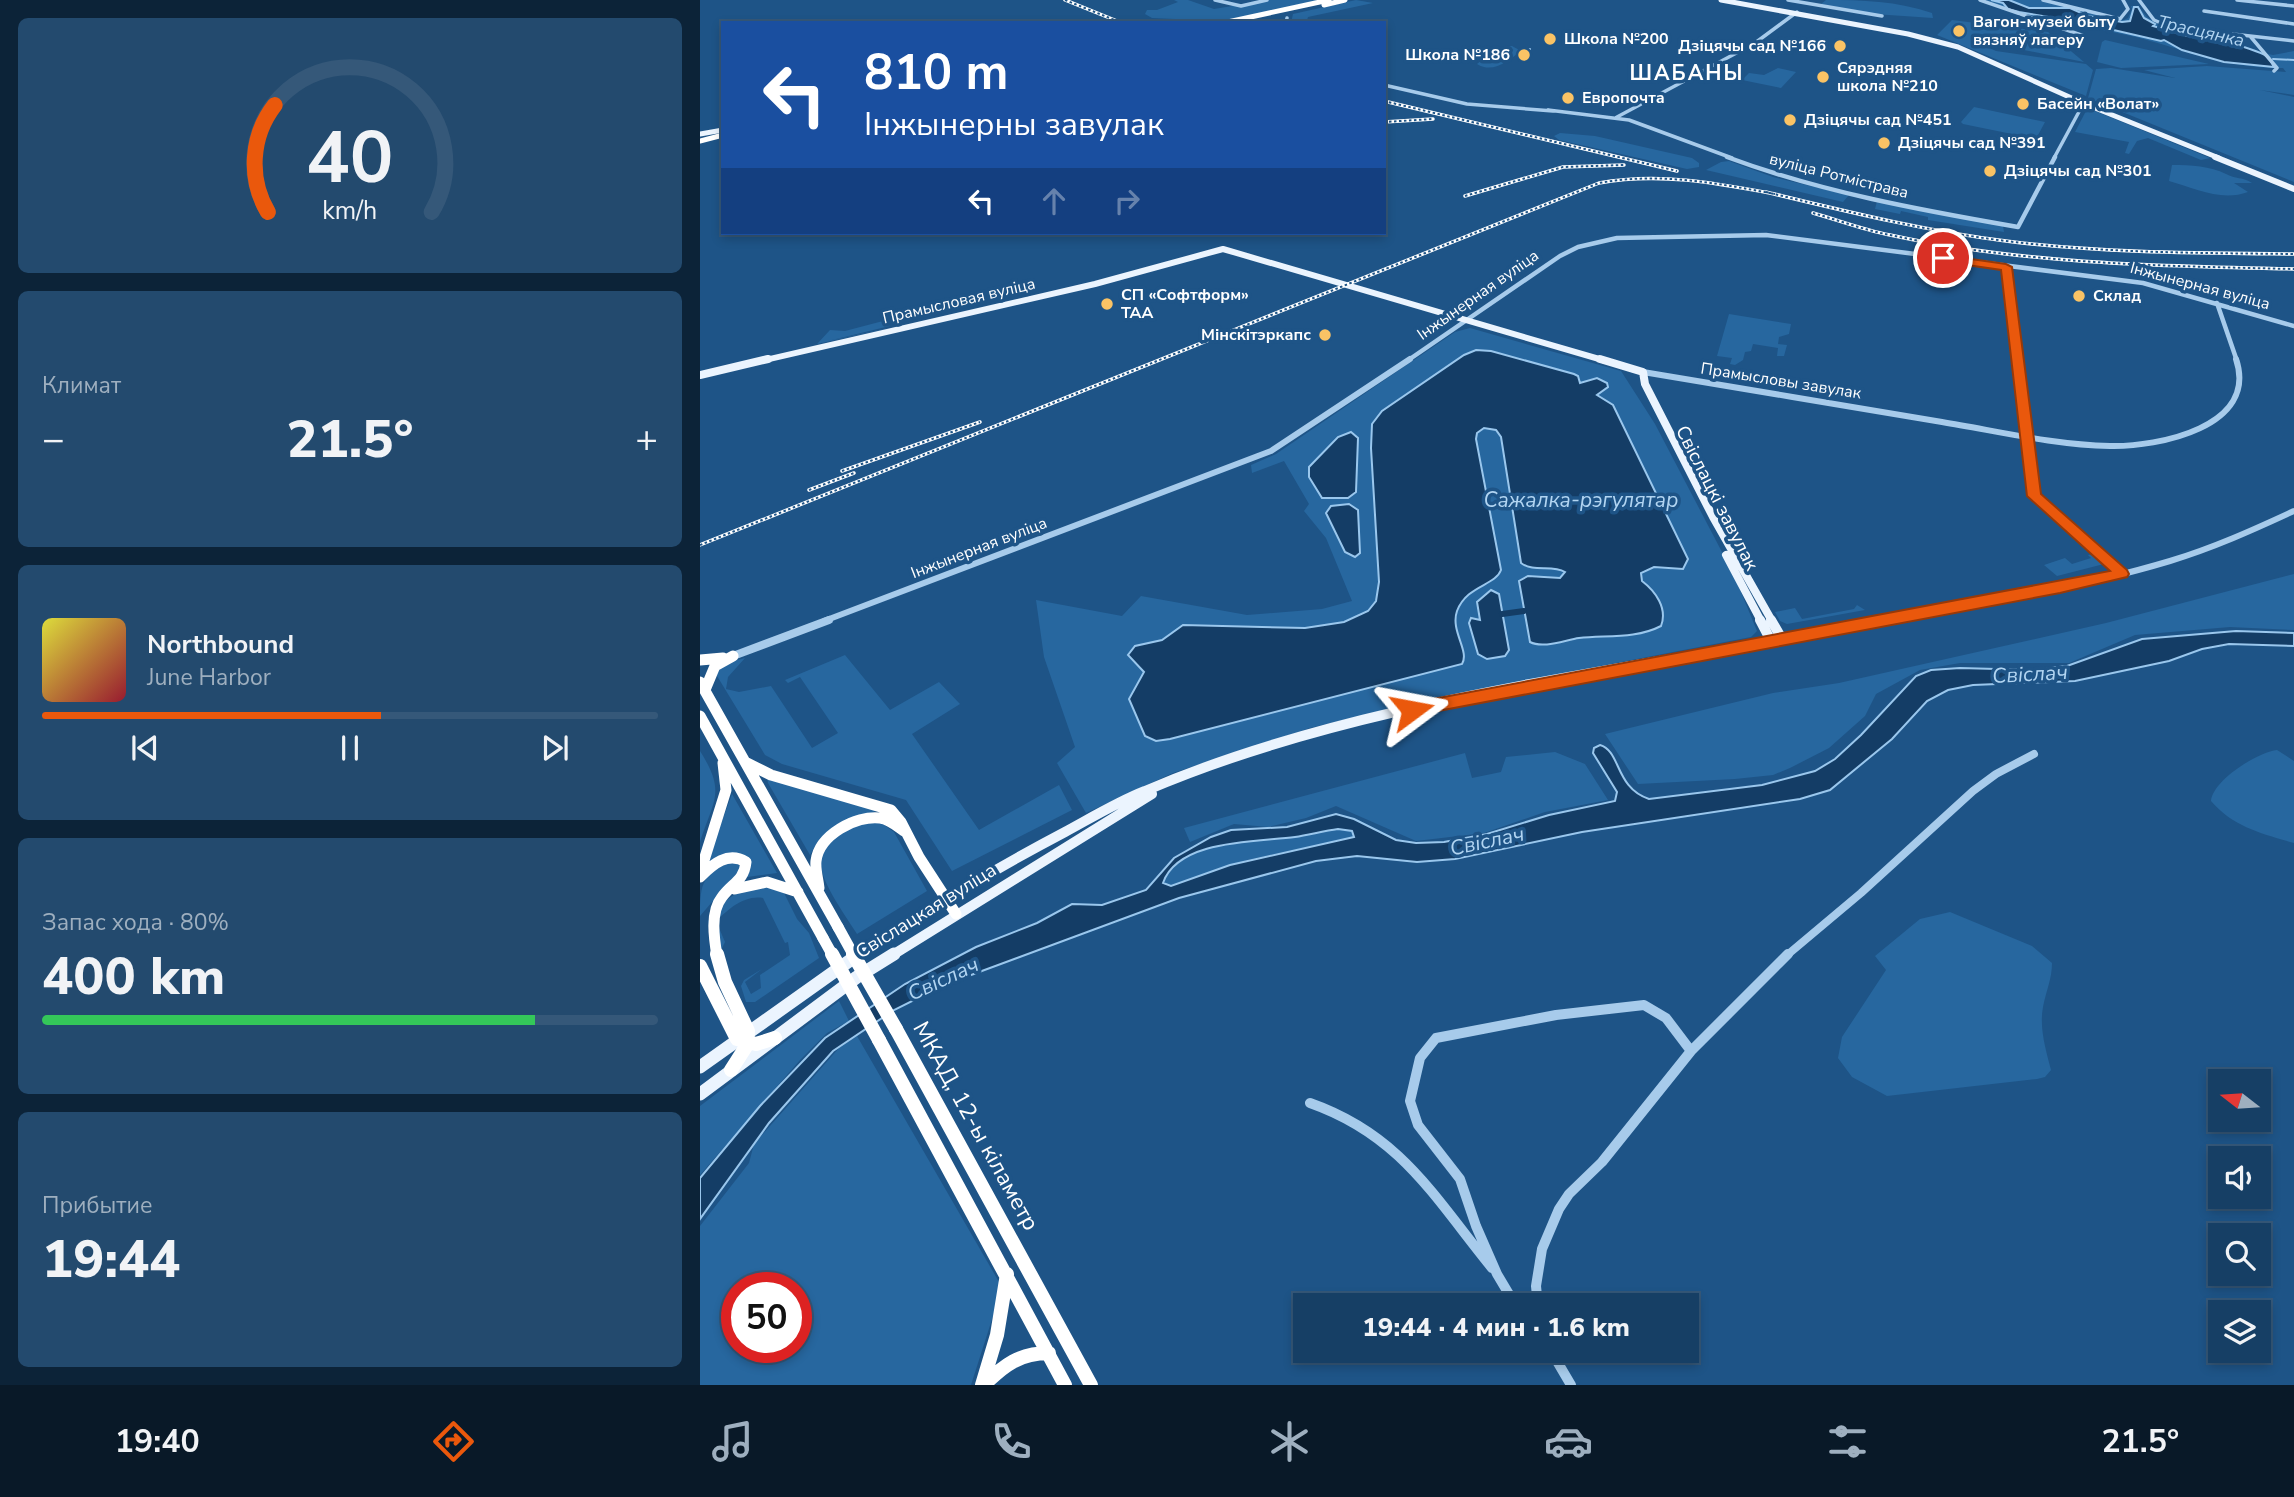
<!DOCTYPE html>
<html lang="ru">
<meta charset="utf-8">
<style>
:root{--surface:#163f65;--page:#234a6e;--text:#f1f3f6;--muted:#9eafbf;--line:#355879;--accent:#ea580c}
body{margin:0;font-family:"Nunito Sans",sans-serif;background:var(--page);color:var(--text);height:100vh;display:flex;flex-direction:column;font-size:26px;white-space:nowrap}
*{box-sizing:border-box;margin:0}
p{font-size:23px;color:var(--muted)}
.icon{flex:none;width:38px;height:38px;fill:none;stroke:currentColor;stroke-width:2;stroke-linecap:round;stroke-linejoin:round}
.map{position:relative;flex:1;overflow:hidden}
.panel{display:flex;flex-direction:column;gap:18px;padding:18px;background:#0c2338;width:700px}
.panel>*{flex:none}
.guide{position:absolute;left:21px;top:21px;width:665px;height:214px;border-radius:0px;box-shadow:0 4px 10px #0003,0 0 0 2px var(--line);background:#1a4fa0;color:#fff;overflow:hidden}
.needle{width:46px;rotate:287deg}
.controls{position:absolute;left:1508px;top:1069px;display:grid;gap:14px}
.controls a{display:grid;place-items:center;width:63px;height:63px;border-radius:0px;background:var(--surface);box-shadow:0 4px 10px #0003,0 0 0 2px var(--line);font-size:35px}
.speed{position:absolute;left:21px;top:1272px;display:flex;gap:14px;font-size:35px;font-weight:700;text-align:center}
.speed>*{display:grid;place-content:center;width:91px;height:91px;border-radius:50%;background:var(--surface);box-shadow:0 4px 10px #0003,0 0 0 2px var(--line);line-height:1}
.speed .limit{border:10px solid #d22;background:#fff;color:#111}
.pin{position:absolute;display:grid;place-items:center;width:60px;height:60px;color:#fff;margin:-30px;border:4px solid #fff;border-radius:50%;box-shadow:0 2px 7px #0007}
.me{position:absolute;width:77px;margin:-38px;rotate:77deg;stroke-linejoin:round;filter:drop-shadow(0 0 5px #0008)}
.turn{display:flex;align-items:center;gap:24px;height:147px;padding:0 28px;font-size:32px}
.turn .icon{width:91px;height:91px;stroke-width:2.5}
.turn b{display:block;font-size:49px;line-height:60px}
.lanes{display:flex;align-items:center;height:66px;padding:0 28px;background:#0003;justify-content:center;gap:35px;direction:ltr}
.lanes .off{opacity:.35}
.big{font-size:52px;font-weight:800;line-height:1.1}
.panel .widget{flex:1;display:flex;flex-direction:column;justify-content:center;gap:10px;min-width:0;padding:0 24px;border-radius:10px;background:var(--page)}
.panel .dial{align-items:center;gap:0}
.dial svg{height:182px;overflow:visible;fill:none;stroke:var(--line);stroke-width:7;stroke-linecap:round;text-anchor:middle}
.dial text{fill:var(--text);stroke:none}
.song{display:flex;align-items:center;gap:21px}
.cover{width:84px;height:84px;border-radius:10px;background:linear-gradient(135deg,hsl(60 70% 55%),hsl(350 70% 35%))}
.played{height:7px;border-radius:4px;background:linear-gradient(90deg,var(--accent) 55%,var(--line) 55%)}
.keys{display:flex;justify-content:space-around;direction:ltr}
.heat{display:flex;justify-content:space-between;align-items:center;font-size:38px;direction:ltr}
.charge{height:10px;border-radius:5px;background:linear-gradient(90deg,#34c759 80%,var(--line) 0)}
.trip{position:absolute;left:593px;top:1293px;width:406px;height:70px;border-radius:0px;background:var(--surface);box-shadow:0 4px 10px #0003,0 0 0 2px var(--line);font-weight:800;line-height:70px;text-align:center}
.dock{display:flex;height:112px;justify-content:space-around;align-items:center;background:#091928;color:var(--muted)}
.dock .icon{width:49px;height:49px}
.dock .active{color:var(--accent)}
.dock b{font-size:32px;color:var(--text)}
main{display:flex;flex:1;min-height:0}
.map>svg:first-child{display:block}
</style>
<main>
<section class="panel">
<div class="widget dial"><svg viewBox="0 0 100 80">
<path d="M14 69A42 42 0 1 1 86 69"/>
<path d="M14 69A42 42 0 0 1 17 22" stroke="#ea580c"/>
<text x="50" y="56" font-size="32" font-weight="700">40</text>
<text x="50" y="72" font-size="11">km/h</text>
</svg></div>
<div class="widget"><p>Климат</p>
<div class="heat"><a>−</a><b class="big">21.5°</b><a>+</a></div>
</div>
<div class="widget">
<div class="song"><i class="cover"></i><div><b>Northbound</b><p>June Harbor</p></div></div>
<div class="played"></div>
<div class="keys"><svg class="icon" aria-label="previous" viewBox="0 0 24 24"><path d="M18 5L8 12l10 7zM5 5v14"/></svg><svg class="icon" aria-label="pause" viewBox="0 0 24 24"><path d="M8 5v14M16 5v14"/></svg><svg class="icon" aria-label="next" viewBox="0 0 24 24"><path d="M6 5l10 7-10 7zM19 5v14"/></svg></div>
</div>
<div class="widget"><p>Запас хода · 80%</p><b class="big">400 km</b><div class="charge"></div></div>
<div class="widget"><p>Прибытие</p><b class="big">19:44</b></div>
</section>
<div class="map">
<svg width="1594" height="1385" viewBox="0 0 1594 1385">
<rect width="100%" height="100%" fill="#1e5487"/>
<path fill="#27679f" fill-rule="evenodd" d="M474 0H488L514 9 569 0H621L521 21 452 18 445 14 447 10H457L478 2Z
M656 0 673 3 608 17 606 23H591L593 14Z
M1126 0C1162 0 1197 1 1232 13L1233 18 1174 14 1121 4Z
M1285 0H1340L1424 20 1428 18 1432 9 1431 6H1438L1447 17 1459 25 1484 32 1501 33 1540 48 1573 55 1594 51V95L1560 90 1594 97V182L1388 98 1396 69 1411 68 1475 78 1444 70 1507 66 1586 72 1583 68C1531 69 1486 50 1436 37 1386 25 1333 21 1285 0Z
M1252 20 1348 32 1384 62 1284 42 1289 46H1285L1296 51 1386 64 1393 70 1386 96 1237 35Z
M1405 40 1509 64 1421 68 1397 62 1402 42Z
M812 46 821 51C808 61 793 74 777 64L798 48Z
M1078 68 1096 72 1081 88 1042 80 1049 73 1064 75Z
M1274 107 1345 122 1336 139 1263 124 1261 122Z
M1386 111H1395L1510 158 1501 160 1448 138 1437 141 1429 154 1425 153 1429 142 1375 132Z
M860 133 895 136 992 158 999 163V167L987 169 859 140 854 136Z
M1029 161 1073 177 1149 195 1143 202 1006 170 1021 162Z
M1472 165C1491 165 1510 166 1526 174 1535 179 1543 177 1552 183H1534L1548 192C1521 202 1495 188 1469 181Z
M1177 201 1303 226 1304 232 1228 220V217L1201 211 1200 214 1175 209Z
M1029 314 1091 324 1089 334 1079 337 1078 344 1087 345 1084 356H1077L1078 348 1053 344 1051 351 1045 352 1043 360 1035 365 1030 364 1032 358 1017 356Z
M183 321 190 326 128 341 188 328 185 329 117 344 130 330 145 331Z
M770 328 921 371 955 424 1034 575 1057 631 1051 637 735 698 610 728 473 773 386 813 357 763 375 747 344 657 336 600 422 616 441 596 547 615 622 609 652 601 626 538 604 511 609 504 584 461 552 473 551 465 576 454 755 332Z
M1393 554 1404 564 1357 576 1344 565 1365 558 1372 564 1391 558 1388 555Z
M1594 574V630L1530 627 1435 635 1369 663H1260L1220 670 1176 694 1165 716 1129 748 1090 768 1073 775 1035 779 938 784 905 734 1073 693 1139 683 1406 623Z
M1157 605 1165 610 1087 624 1080 621 1075 612 1095 608 1102 619 1154 609Z
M145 655 190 710 239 682 260 704 212 734 279 830 359 785 372 810 252 871 206 800 82 764 65 755 14 671 19 665 45 658 28 677 26 689 39 692 71 686 112 748 138 733 100 677 88 683 85 680Z
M1577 750 1594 761V843C1563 834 1533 827 1511 801 1513 780 1558 752 1577 750Z
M0 751C26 792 14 799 0 842Z
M855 752 885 764 908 800 845 812 784 833 716 841 636 806 606 818 568 827 534 824 490 842 484 828 765 753 772 778 801 772 806 757Z
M67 777 179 809 118 841 110 855 68 783Z
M32 794 77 873 47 877 49 861 6 864Z
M180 822 194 832 227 891 157 934C147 918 123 885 121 866 118 848 138 832 153 825 161 822 172 823 180 822Z
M638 829 652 831 654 837 547 860 471 886 463 883C478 839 558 842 595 837 609 835 623 831 638 829Z
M36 860 43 866 0 916C0 881 3 873 36 860Z
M74 887 83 891 97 919 109 933 119 958 55 1002H46L41 986 44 980 62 969 45 982 51 994 61 988 60 975 90 955 88 942 85 943 63 898C44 895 29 909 16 921L25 942 19 954 11 939 8 921C33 890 35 892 74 887Z
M1250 912 1332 946 1352 963C1352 979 1346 991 1343 1007 1339 1028 1346 1050 1351 1070L1345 1077 1337 1079 1187 1096 1152 1077 1138 1058 1142 1037 1186 970 1175 956 1220 919Z
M139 1001 149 1021 127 1033 100 1060 0 1175V1106Z
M157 1036 299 1282 301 1291 271 1385H0V1226L49 1163 54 1144 139 1048ZM37 1288H96V1348H37Z"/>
<path fill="#143d66" stroke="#9ac7ed" stroke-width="2" fill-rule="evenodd" d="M1291 0H1309L1329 8H1370L1388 16 1422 22 1430 21 1434 7H1438L1444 18 1455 24 1453 26 1488 36 1490 33C1501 33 1561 51 1568 57 1571 60 1572 64 1574 67L1524 62 1482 50 1464 40 1461 41 1379 22 1319 12 1308 9 1303 3Z
M776 350 791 351 874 374 878 376 880 383 897 378 907 383 908 387 897 395 913 405 988 559 983 569 954 567 941 573 942 581C955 591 968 608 961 626 936 639 906 635 879 638 865 640 843 649 830 642L819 581 828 576 860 578 865 572C852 564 834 573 821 563L801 437 796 430 784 428 777 433 776 439 801 570C795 586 767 585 757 611 750 631 770 651 762 664L470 739 456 741 445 736 429 699 444 672 428 655 435 646 462 640 483 625 605 628 644 622 668 611 676 601 679 582 671 448 672 424 682 411 764 355Z
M651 432 658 438 656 492 648 498H622L609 477V467L638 437Z
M649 504 658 510 660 553 655 557 645 552 626 513 631 506Z
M791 590 799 594 809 650 805 656 787 659 778 654 769 623 771 618 780 620 777 602Z
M1536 631 1594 633V646L1529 644 1502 649 1469 661 1375 681 1273 685 1248 690 1227 701 1192 739 1130 790 1100 799 882 832 755 859 717 862 657 856 616 861 479 898 244 985 194 1010 133 1051 69 1123 0 1219V1178L60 1106 125 1038 205 984 276 947 337 923 372 904 402 905 446 890 474 858 511 837 531 830 587 827 636 814 654 819 696 840 716 843 744 842 787 834 849 815 915 801 917 792 893 753 894 748 900 745C921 751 915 788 949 799L1062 785 1115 771 1135 759 1161 735 1216 676 1231 670 1260 668 1333 670 1367 666 1442 639ZM638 829 652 831 654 837 530 865 471 886 463 883C478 839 558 842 595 837 609 835 623 831 638 829Z"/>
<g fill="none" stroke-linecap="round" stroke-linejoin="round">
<path stroke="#9ac7ed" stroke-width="2" d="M822 54 830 49
M1573 59 1594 60"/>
<path stroke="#143d66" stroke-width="6" d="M802 614 824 611"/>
<path stroke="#a7cbeb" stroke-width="3.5" d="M515 0 541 6 567 0
M1088 0 1182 16
M1280 0 1384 36V40
M1343 0 1420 19 1428 9 1423 0
M1439 0 1454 20 1470 27 1594 41
M1537 0 1594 6
M1504 11 1594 24
M586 23 587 18
M1550 36 1577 68 1574 71
M684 85 767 104 853 111
M848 110 929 120 1032 158
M917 117 1055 43 1097 12
M1354 158 1381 108 1390 102"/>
<path stroke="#a7cbeb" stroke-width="4.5" d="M1027 157C1121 192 1220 210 1318 227L1355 157
M1306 267 1317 361
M1517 303 1537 361
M707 361 860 256 878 247 917 238 1066 235 1443 283 1594 326"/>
<path stroke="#a7cbeb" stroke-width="6" d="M1317 359 1334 496 1422 574
M943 372C1043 389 1142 405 1242 422 1297 431 1354 445 1410 446 1458 447 1559 427 1536 359
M124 621 571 451 710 359
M1182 621C1279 605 1376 589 1470 561 1513 548 1553 530 1594 511"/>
<path stroke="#a7cbeb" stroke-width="8" d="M1082 639 1193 620
M33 656 129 620
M1086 956 1161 893 1273 791 1296 774 1334 754"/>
<path stroke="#a7cbeb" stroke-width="10" d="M610 1103C701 1135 734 1197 792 1268
M816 1306 797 1274 776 1226 760 1179 718 1125 710 1101 720 1058 736 1038 856 1015 944 1005 966 1018 991 1051
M838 1306 836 1286 842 1249 859 1209 869 1194 902 1162 991 1051 1088 954
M851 1351 871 1385"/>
<path stroke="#ebf4fe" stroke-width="5" d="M1021 0 1208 34 1258 47 1385 104 1519 158
M0 134 23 130"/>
<path stroke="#ebf4fe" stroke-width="6" d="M1515 157 1594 189
M61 361 395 284 523 249 906 361"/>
<path stroke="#ebf4fe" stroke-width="8" d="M900 359 943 372 945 384 1013 517 1072 621
M0 375 68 359
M1026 555 1061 621"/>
<path stroke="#ebf4fe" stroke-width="10" d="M1060 620 1071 641
M156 956C223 911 293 870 365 832 391 818 417 802 445 791 640 707 874 678 1082 639L1071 620
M191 956 452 794"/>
<path stroke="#ebf4fe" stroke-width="13" d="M0 1067 159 954
M0 1094 157 977 194 954"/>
<path stroke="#fff" stroke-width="5" d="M624 5 645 0
M523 23 629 0
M0 141 23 135"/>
<path stroke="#fff" stroke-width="11" d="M0 660 23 658
M0 682 138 927
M5 690 15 666 33 656
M0 716 123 938
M45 762 71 775 191 810 201 822 219 857 256 914
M0 873 26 790 23 763
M0 877C13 864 28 851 46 862 44 881 32 883 22 897 10 912 14 938 17 956
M119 888C118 879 115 869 116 861 119 835 156 815 180 818 189 819 197 826 204 831
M35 889 67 882 98 892"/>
<path stroke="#fff" stroke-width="14" d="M17 954 25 982 48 1031 47 1045 31 1070
M0 966 37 1039 56 1044 75 1038
M196 1029 391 1385
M179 1040 365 1385
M282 1385 297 1335 307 1274
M284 1385C304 1365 320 1353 349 1353"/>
<defs>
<path id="rail" d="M365 0 422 23
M684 101 977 171
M684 122 733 119
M1066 192C1145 211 1225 231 1306 241 1402 253 1498 253 1594 254
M765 196 863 167 924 165
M1113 213C1138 220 1164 230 1190 235 1323 264 1459 266 1594 269
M142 471 280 422
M109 490 154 473
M0 545 899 183C959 172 1016 183 1075 194"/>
</defs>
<use href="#rail" stroke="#fff" stroke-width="3.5"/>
<use href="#rail" stroke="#1e5487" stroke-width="2" stroke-dasharray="2.5" stroke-linecap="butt"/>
<path stroke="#fff" stroke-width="11" d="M138 927 154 956
M123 938 133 956"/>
<path stroke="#fff" stroke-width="14" d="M132 954 179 1040
M153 954 196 1029"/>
</g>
<path fill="#ea580c" stroke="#983908" stroke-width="2" d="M1243 255 1306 264 1312 267 1341 494 1427 570 1429 574 1427 577 1360 593 712 716 707 714 704 710 712 703 1410 571 1327 496 1301 270 1239 261 1238 258Z"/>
<g fill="#fac365" stroke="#1e5487" stroke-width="2.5">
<circle cx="1259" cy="31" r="7"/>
<circle cx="850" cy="39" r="7"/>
<circle cx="1140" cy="46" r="7"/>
<circle cx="824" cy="55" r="7"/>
<circle cx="1123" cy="77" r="7"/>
<circle cx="868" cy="98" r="7"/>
<circle cx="1323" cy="104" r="7"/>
<circle cx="1090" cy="120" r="7"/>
<circle cx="1184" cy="143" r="7"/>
<circle cx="1290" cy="171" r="7"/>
<circle cx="1379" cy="296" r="7"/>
<circle cx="407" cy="304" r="7"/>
<circle cx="625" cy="335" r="7"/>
</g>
<g text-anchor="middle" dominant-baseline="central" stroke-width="7" stroke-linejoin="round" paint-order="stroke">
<g font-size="16" font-weight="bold" fill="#fff" stroke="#1e5487" text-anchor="start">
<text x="1273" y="22">Вагон-музей быту<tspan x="1273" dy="18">вязняў лагеру</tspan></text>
<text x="864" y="39">Школа №200</text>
<text x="1126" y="46" text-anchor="end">Дзіцячы сад №166</text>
<text x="810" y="55" text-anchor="end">Школа №186</text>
<text x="1137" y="68">Сярэдняя<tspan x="1137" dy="18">школа №210</tspan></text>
<text x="882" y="98">Европочта</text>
<text x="1337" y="104">Басейн «Волат»</text>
<text x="1104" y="120">Дзіцячы сад №451</text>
<text x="1198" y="143">Дзіцячы сад №391</text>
<text x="1304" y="171">Дзіцячы сад №301</text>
<text x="421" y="295">СП «Софтформ»<tspan x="421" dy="18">ТАА</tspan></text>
<text x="1393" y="296">Склад</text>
<text x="611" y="335" text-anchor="end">Мінскітэркапс</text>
</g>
<g font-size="16" fill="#fff" stroke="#1e5487">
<text transform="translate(1139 176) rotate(14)">вуліца Ротмістрава</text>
<text transform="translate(1500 286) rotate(15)">Інжынерная вуліца</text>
<text transform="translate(778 295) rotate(-35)">Інжынерная вуліца</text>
<text transform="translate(259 301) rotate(-13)">Прамысловая вуліца</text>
<text transform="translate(1081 381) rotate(9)">Прамысловы завулак</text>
<text transform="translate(279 548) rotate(-21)">Інжынерная вуліца</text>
</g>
<g font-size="18" font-style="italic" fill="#b2d5f2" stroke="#1e5487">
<text transform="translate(1501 31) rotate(13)">Трасцянка</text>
</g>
<g font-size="19" fill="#fff" stroke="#1e5487">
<text transform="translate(1017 498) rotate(63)">Свіслацкі завулак</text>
<text transform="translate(226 911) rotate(-32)">Свіслацкая вуліца</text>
</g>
<g font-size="21" font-weight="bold" letter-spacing="2" fill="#fff" stroke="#1e5487">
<text x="987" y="73">ШАБАНЫ</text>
</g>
<g font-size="21" font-style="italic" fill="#b2d5f2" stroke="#1e5487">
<text x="881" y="500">Сажалка-рэгулятар</text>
<text transform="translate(1330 674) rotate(-3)">Свіслач</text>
<text transform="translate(787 841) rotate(-12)">Свіслач</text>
<text transform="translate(243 979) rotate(-25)">Свіслач</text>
</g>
<g font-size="23" fill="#fff" stroke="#1e5487">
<text transform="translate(276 1126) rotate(61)">МКАД, 12-ы кіламетр</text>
</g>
</g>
</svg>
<div class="controls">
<a><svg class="needle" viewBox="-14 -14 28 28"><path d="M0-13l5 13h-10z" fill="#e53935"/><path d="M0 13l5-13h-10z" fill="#9eafbf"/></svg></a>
<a><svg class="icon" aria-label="sound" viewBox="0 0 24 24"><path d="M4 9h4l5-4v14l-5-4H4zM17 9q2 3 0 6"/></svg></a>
<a><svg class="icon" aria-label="search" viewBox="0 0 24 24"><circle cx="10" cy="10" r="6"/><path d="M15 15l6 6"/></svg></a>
<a><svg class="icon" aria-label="layers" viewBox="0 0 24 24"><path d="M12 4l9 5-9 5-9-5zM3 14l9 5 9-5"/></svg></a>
</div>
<div class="speed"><div class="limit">50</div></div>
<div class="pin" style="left:1243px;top:258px;background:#d93025"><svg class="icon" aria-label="arrive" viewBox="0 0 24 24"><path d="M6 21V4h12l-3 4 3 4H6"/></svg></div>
<svg class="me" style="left:712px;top:710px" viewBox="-20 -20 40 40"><path d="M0-17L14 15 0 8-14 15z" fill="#ea580c" stroke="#fff" stroke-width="4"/></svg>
<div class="trip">19:44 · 4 мин · 1.6 km</div>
<div class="guide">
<div class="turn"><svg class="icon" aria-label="left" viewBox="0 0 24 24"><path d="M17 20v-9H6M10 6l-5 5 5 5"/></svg><div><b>810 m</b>Інжынерны завулак</div></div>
<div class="lanes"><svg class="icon" aria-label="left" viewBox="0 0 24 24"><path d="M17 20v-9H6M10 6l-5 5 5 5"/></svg><svg class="icon off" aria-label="ahead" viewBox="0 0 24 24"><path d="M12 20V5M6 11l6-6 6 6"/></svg><svg class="icon off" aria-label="right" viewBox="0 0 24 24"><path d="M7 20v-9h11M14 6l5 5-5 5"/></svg></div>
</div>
</div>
</main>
<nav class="dock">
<b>19:40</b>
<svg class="icon active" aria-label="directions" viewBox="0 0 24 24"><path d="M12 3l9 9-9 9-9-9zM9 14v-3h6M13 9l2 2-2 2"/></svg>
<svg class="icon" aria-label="music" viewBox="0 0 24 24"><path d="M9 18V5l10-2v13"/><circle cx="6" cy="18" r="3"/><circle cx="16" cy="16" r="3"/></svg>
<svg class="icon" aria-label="phone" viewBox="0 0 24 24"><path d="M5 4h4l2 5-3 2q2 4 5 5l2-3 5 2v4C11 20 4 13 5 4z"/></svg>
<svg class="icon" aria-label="climate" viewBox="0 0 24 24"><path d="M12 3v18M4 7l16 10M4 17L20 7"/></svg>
<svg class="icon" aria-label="car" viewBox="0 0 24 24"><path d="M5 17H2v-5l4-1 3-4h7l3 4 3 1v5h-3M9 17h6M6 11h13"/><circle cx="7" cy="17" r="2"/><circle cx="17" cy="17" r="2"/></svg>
<svg class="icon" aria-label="filters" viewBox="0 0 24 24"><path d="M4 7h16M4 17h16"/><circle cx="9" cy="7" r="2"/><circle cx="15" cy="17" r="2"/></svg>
<b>21.5°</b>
</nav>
